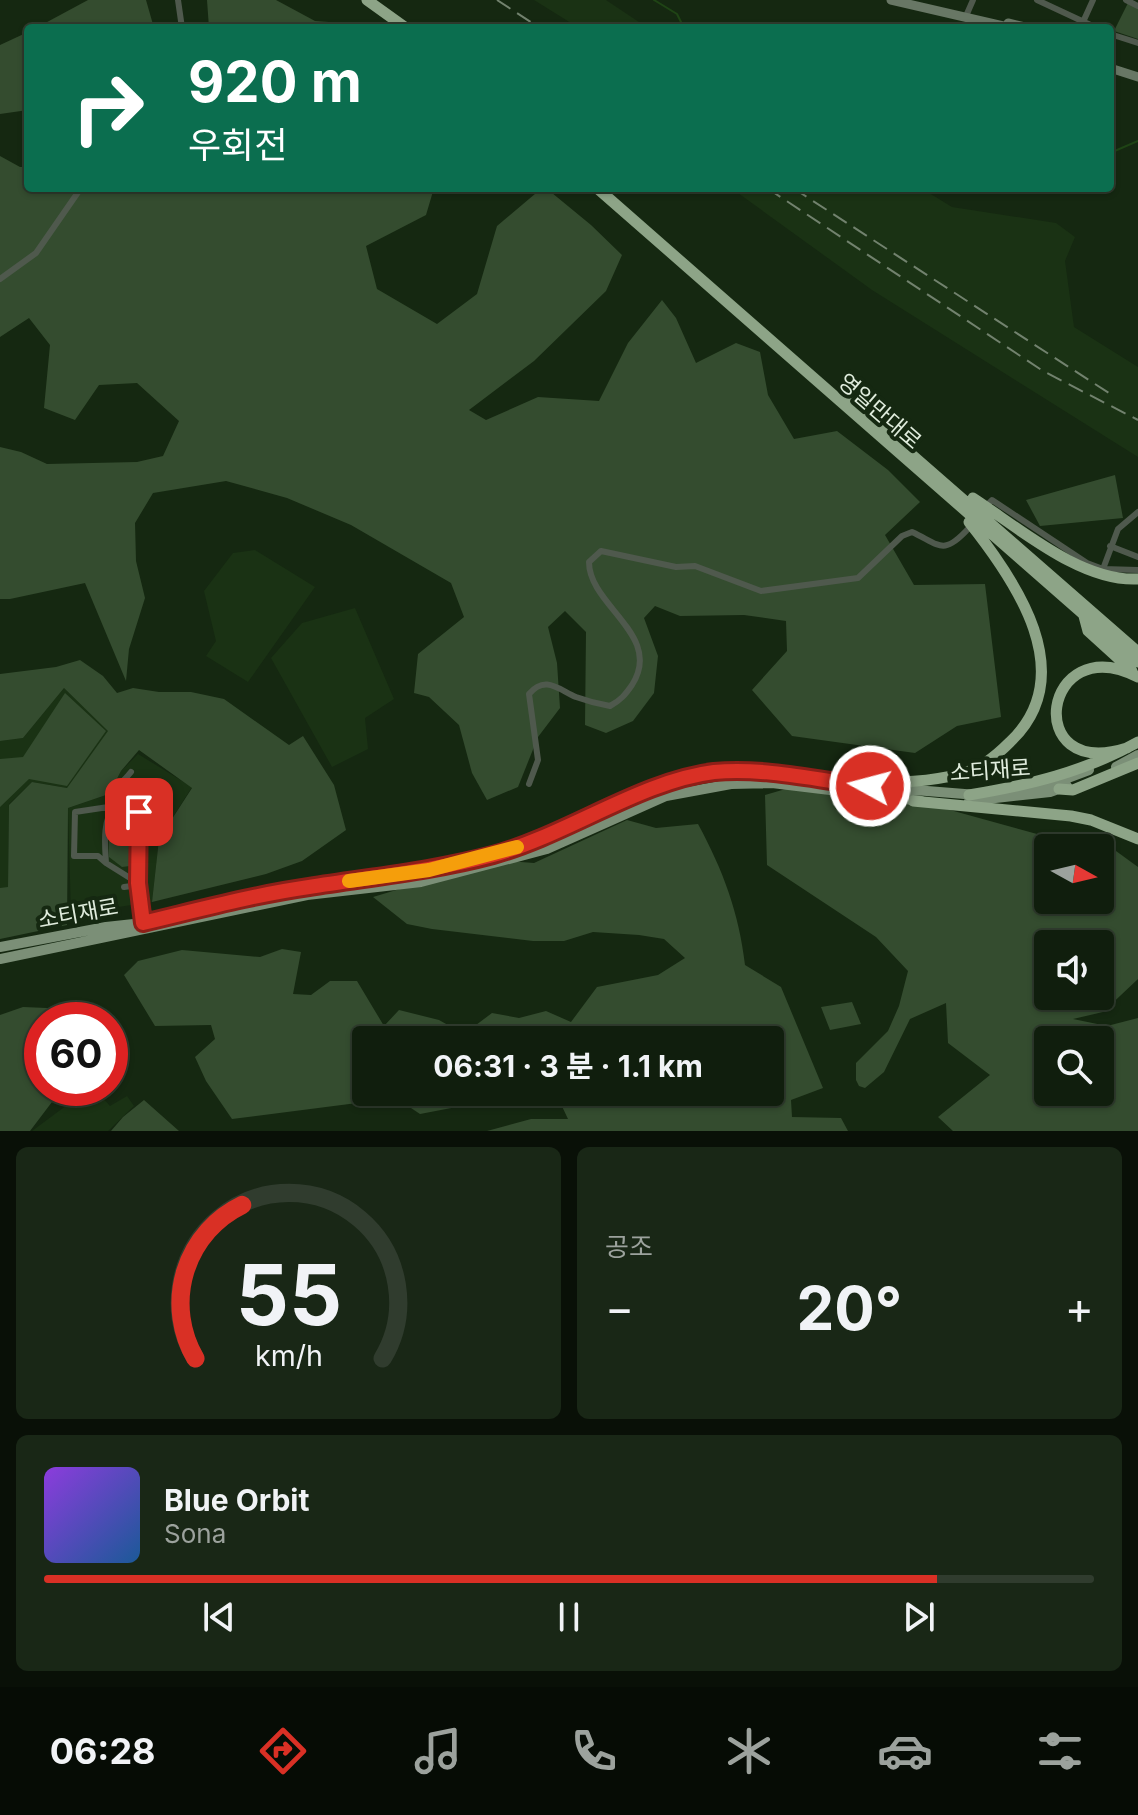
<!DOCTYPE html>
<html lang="ko">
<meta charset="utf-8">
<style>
:root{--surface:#101e0d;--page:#192716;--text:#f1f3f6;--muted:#9ca29d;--line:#303c2e;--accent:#d93025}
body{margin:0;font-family:Inter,"Noto Sans KR",sans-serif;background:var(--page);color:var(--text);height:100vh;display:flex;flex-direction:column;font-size:30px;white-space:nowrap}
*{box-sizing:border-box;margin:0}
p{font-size:26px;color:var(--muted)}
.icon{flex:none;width:44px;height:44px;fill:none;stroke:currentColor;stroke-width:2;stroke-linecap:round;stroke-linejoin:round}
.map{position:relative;height:1131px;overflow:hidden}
.drawer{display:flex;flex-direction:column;gap:16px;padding:16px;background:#091007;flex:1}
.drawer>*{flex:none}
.guide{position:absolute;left:24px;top:24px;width:1090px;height:168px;border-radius:8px;box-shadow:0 2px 6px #0004,0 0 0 2px var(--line);background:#0b6e4f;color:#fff;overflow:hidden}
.needle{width:52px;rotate:98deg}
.buttons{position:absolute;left:1034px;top:834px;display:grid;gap:16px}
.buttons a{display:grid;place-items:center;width:80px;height:80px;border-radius:8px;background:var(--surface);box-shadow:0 2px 6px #0004,0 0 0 2px var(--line);font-size:40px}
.speed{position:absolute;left:24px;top:1002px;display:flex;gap:16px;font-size:40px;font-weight:700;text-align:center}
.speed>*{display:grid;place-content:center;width:104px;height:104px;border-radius:50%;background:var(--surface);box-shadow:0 2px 6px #0004,0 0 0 2px var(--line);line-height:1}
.speed .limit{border:12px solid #d22;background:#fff;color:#111}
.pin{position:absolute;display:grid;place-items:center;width:68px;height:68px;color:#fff;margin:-34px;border-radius:16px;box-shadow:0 4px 12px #0006}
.me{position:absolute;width:88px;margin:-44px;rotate:277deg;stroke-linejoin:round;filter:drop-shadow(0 0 6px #0008)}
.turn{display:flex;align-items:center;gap:28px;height:168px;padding:0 32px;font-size:36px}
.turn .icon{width:104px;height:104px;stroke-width:2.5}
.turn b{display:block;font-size:56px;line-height:68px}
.big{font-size:60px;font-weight:700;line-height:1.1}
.drawer .card{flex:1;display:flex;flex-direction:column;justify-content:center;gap:12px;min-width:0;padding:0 28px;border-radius:12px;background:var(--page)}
.drawer .dial{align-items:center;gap:0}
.dial svg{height:208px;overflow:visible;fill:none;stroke:var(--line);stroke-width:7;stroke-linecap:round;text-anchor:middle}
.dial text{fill:var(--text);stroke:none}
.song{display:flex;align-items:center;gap:24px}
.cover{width:96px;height:96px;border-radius:12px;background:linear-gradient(135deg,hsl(270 70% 55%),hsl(210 70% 35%))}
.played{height:8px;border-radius:4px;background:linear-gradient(90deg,var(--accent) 85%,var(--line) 85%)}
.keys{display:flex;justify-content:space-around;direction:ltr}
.heat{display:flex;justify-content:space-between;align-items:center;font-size:44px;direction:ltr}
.drawer .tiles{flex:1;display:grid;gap:16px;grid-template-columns:1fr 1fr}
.card:last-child{grid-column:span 2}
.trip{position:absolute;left:352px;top:1026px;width:432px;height:80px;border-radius:8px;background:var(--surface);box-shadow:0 2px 6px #0004,0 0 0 2px var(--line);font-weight:700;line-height:80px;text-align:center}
.dock{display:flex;height:128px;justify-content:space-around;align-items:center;background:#060c05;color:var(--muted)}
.dock .icon{width:56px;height:56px}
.dock .active{color:var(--accent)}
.dock b{font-size:36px;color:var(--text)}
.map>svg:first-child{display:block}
</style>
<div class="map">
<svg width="1138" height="1131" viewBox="0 0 1138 1131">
<rect width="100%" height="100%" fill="#152811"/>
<path fill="#1a3214" d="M534 0H606L648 28H579Z
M731 188H921L952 207 1056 223 1075 237 1065 261 1074 327 1138 367V457L872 290Z
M255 550 315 587 248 682 206 656 216 641 204 591 233 553Z
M355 608 394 699 365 718 368 749 332 767 271 658 302 623Z
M64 688 109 731 67 788 32 782 9 804 8 888H0V741L23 738Z
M138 754 192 787 159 839 152 902 71 914 68 808 109 794 121 771Z
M90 1088H102L98 1093 110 1106 127 1096 134 1106 108 1131H32Z"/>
<path fill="#344c2f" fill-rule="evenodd" d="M88 0H146L154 28H36Z
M207 0H276L315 21 357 24 358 28H209Z
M1128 3 1138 8V39L1114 31Z
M28 32V110L0 114V45Z
M0 156 20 167H28V188H434L426 215 366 246 377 289 437 324 477 294 497 226 542 188H546L591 225 622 255 606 291 534 361 469 410 486 420 538 397 599 401 628 343 662 300 676 318 696 363 736 343 760 352 768 395 794 439 837 431 888 470 920 502 885 535 914 585 985 584 1001 717 957 726 915 753 792 736 752 690 787 651 786 621 744 615 680 616 655 606 644 618 658 656 654 693 633 721 606 733 585 725 586 632 565 611 548 627 557 663 560 708 538 737 518 787 487 800 472 773 459 725 429 697 414 693 418 654 464 617 451 583 351 525 287 498 226 481 153 493 135 523 136 561 145 598 129 649 126 681 85 583 10 599H0V447L21 452 47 464 137 462 163 456 179 421 137 383 99 385 75 420 44 408 50 345 29 318 0 337Z
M1115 475 1123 518 1040 526 1026 500Z
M80 660 103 676 117 693 133 688 159 692H191L224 699 289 745 303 736 334 785 346 830 302 861 266 874 152 902 159 839 192 788 139 750 121 771 109 794 68 808 67 925 0 939V888L8 887 9 805 32 782 67 788 108 731 64 688 23 738 0 741V674L56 667Z
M65 693 106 731 67 786 29 779 0 807V759L23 757Z
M789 788 932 805 1037 834H1076L1105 843 1138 867V979L1103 1012 1073 1019 1107 1026 1138 1018V1131H953L938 1117 990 1075 948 1043 946 1003 910 1019 884 1072 865 1088 859 1086 856 1080V1063L888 1031 899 1006 908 971 876 937 767 865 765 795ZM1048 848H1100V900H1048ZM1048 944H1100V996H1048ZM1048 1040H1100V1092H1048Z
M122 808 134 814 137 858 130 866 122 867 109 857V826L113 813Z
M627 820 656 828 698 824C723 870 739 913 745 965L781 987 823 1088 791 1100 792 1117 841 1118 848 1131H487L531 1119H568L559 1100 488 1101 420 1114 396 1098 232 1119 206 1081 195 1057 215 1039 211 1025 155 1026 124 975 138 961 182 950 260 957 282 949 301 952 293 994 311 995 330 981H357L384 1026 399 1010 439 1020 464 1034 492 1013 519 1018 546 1011 571 1022 597 987 658 975 685 958 664 939 639 935 593 932 564 941H533L432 929 407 924 373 897 496 860 534 863ZM366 1040H770V1092H366Z
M852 1002 861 1024 830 1030 821 1007Z
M23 1007 71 1009 89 1020H42V1088H73L55 1098 30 1131H0V1015Z
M144 1100 179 1131H111L123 1117Z"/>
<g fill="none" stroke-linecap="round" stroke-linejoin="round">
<path stroke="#1f4415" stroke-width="2" d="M654 0 677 14 684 28
M1110 153 1138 141
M971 188 1012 193 1025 188"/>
<path stroke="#4f594d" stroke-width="6" d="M178 0 182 28
M1037 0 1097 28
M1126 0 1138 6
M966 16 973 0
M1083 22 1093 0
M1110 34 1138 43
M0 279 36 253 81 188
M987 505 992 500 1087 563 1103 569 1138 570
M1110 546 1138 557
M1103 569 1118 529 1138 512
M529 784 538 760 529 694C545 675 558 689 576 697 587 701 598 704 610 706 621 700 625 695 632 685 664 635 589 606 589 562L601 551 676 567 695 566 761 591 858 578 902 536 912 532C940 545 943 556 968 529
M106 863 98 856H74L75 812 115 806C112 786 121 785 131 772
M138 883 106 863C105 846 102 819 115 806L139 812 138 883 143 923
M124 887 139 885"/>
<path stroke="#687765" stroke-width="9" d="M891 0 1012 28
M1008 23 1029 28
M1110 68 1138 77"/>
<path stroke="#7b8f77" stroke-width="10" d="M1116 767 1138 755
M877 787 977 795
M1016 791 1049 785 1089 770
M969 801 1050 792 1067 786
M0 947 106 927 143 923 306 887 429 870 495 854 539 840 664 784 711 773 751 770 849 784
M0 959 307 895 421 882 547 849 666 796 731 784 772 783 921 801"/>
<path stroke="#8da487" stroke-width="11" d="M367 0 406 28
M597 188 1138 662
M849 400 1138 652
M973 498C1019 528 1081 582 1138 579
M1084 616 1088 631 1132 671
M1127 748C1021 782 1042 628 1138 677
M844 783C882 782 922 784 960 774 980 769 995 757 1010 742 1081 675 1016 581 969 522
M1059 789 1073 790 1138 763
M969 795C1029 785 1084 772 1138 742
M913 801 1071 816 1091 820 1138 839"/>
<path stroke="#72826e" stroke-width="2" stroke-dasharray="16 8" stroke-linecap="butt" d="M497 0 540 28
M767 188 1043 371 1138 420
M793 188 1115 397"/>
</g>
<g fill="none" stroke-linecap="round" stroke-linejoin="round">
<defs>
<path id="route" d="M139 812 138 883 143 923C198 910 253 895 309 887 371 877 433 871 493 855 567 835 641 781 714 772 766 767 818 781 870 786"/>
</defs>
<use href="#route" stroke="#8d1f18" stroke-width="20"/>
<use href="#route" stroke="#d93025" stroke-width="14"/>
<path stroke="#f59e0b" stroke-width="14" d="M349 881 429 870 517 847"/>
</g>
<g text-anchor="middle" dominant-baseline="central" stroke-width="8" stroke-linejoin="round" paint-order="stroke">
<g font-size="22" fill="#e0ecdd" stroke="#152811">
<text transform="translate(880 411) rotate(41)">영일만대로</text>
<text transform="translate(990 770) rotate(-4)">소티재로</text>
<text transform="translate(78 913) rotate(-10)">소티재로</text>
</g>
</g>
</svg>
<div class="buttons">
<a><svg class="needle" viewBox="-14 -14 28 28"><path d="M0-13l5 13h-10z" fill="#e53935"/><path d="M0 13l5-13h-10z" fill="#9ca29d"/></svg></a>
<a><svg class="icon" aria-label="sound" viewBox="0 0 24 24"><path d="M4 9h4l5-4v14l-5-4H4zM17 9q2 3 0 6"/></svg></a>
<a><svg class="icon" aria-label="search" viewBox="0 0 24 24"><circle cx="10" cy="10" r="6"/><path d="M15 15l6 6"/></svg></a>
</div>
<div class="speed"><div class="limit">60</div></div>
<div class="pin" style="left:139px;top:812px;background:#d93025"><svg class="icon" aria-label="arrive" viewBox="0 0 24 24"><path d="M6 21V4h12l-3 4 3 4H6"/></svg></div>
<svg class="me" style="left:870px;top:786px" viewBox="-20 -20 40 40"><circle r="17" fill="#d93025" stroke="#fff" stroke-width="3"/><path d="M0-11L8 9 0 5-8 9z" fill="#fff"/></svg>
<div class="trip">06:31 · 3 분 · 1.1 km</div>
<div class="guide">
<div class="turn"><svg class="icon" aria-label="right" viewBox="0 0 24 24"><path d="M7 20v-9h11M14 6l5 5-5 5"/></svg><div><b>920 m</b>우회전</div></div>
</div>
</div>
<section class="drawer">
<div class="tiles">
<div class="card dial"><svg viewBox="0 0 100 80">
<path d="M14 69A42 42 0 1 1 86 69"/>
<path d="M14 69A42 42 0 0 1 32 10" stroke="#d93025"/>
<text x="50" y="56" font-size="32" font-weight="700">55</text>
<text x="50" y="72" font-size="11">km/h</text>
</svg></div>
<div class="card"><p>공조</p>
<div class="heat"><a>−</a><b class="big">20°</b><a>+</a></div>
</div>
<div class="card">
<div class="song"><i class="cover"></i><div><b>Blue Orbit</b><p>Sona</p></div></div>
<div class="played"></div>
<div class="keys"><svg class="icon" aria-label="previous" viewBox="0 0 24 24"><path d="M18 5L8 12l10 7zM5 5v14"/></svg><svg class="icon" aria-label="pause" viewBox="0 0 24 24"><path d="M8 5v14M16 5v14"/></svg><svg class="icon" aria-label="next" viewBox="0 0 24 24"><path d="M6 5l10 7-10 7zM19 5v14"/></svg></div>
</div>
</div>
</section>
<nav class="dock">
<b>06:28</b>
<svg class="icon active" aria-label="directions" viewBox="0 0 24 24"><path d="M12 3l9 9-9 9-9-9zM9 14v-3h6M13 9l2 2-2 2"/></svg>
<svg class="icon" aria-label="music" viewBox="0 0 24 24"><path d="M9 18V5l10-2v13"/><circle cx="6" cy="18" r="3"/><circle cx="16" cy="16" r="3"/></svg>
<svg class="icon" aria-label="phone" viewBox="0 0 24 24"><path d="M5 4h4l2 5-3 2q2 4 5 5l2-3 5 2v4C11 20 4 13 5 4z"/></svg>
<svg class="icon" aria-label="climate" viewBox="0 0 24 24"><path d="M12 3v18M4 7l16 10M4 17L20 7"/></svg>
<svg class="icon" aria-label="car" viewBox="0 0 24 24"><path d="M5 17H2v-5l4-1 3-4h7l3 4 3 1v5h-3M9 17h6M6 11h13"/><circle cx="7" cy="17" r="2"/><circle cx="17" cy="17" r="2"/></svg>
<svg class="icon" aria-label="filters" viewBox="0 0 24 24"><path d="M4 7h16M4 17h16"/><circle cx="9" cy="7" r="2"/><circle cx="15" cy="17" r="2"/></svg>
</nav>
